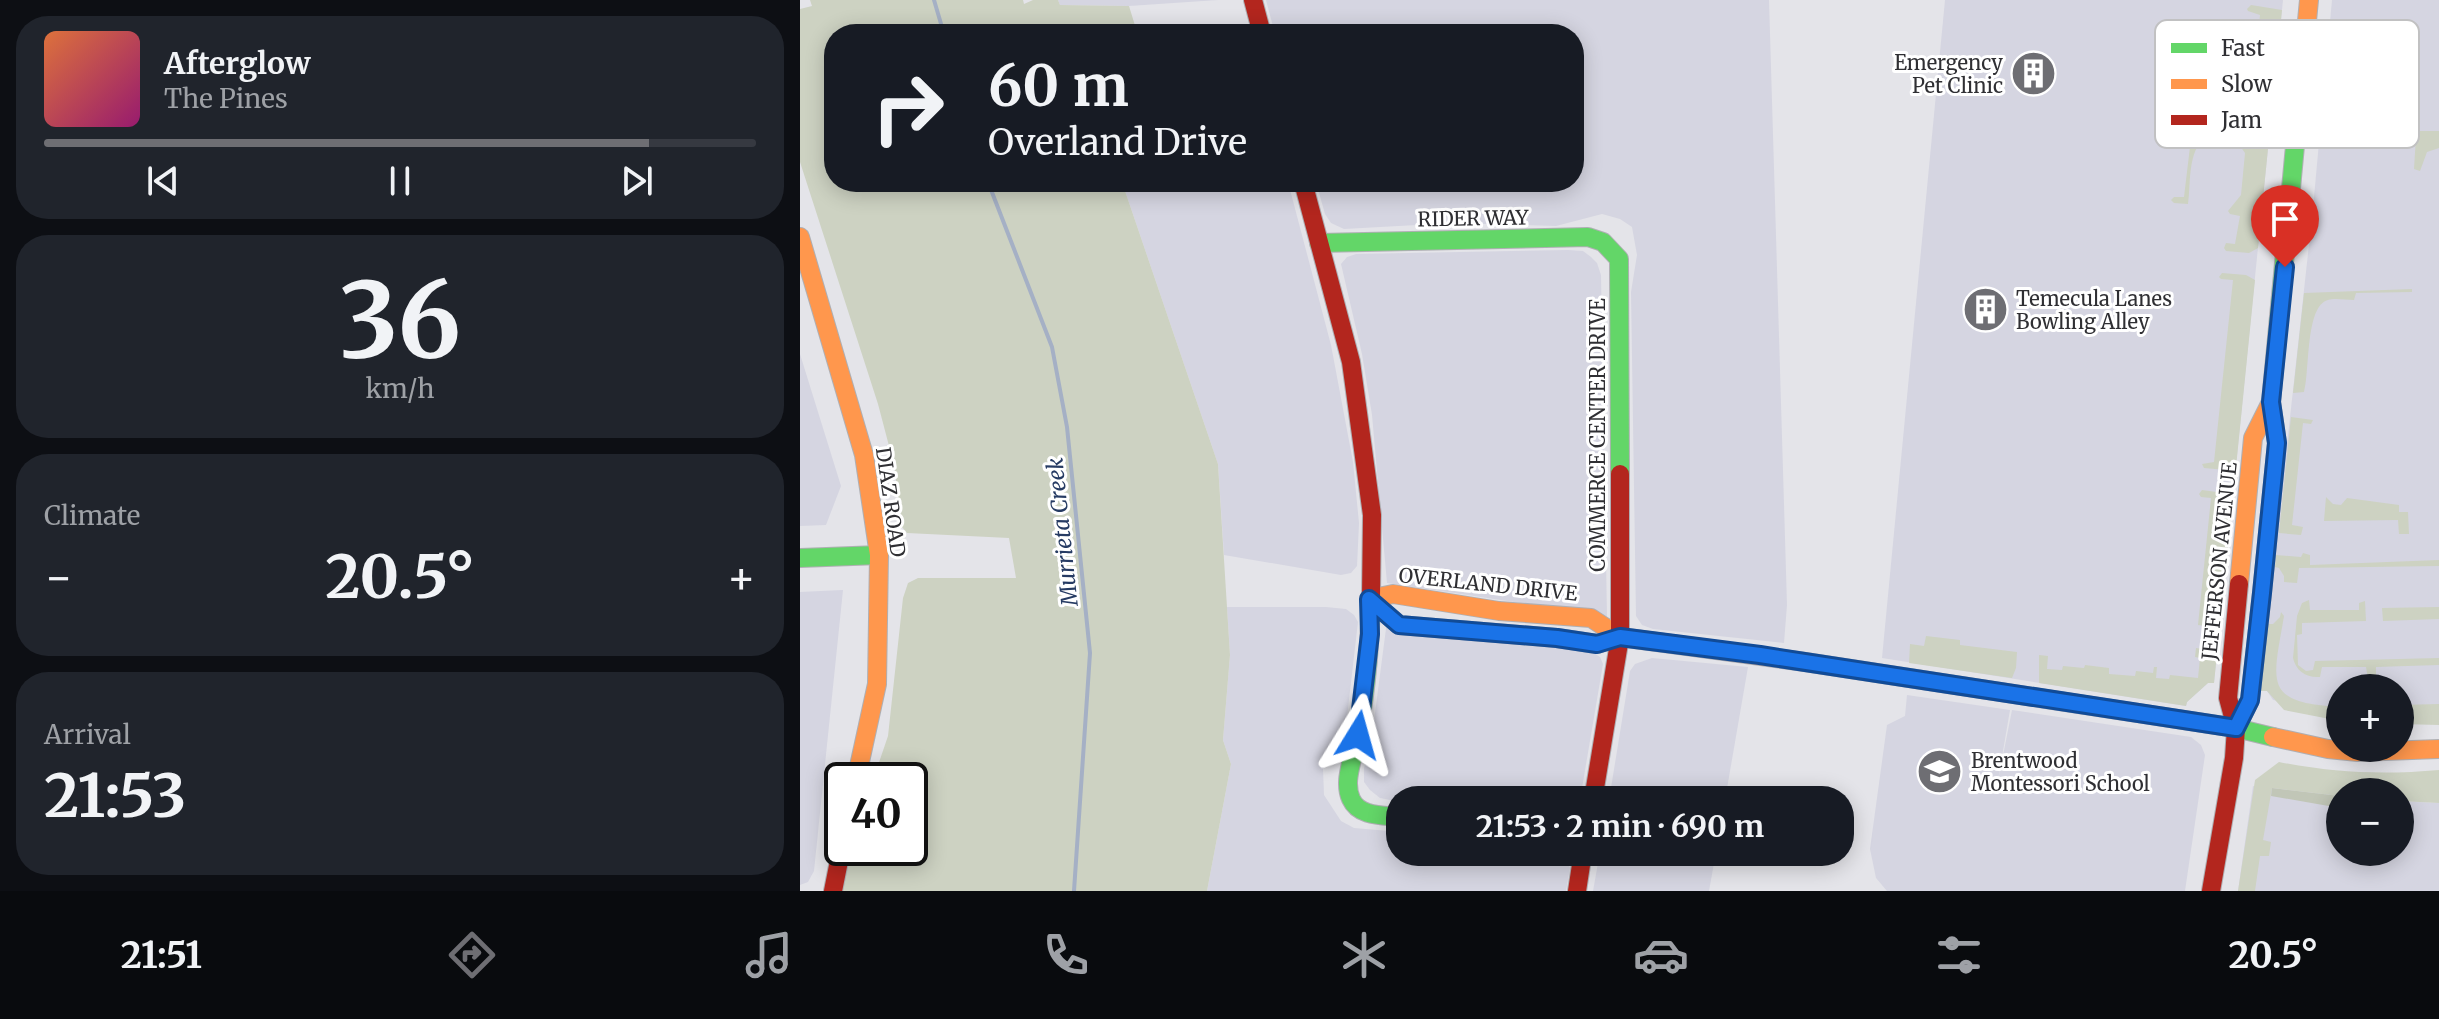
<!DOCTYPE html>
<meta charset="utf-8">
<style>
:root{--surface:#171b24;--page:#20242c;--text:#f1f3f6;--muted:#9ea1a6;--line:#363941;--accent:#6e6e73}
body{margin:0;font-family:Merriweather,serif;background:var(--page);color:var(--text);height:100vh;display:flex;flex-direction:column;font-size:30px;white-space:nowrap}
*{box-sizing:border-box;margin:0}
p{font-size:26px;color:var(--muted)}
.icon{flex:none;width:44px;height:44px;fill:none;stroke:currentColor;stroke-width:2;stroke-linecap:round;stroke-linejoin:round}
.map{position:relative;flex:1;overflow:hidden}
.sheet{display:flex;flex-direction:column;gap:16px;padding:16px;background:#0d0f14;width:800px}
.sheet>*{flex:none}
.hud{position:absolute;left:24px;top:24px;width:760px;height:168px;border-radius:32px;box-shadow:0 4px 20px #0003;background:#171b24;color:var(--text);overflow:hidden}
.buttons{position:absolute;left:1526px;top:674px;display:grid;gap:16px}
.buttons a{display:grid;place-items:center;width:88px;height:88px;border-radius:50%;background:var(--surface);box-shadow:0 4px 20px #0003;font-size:40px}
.speed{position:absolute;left:24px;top:762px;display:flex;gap:16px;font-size:40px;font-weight:700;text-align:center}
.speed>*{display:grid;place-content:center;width:104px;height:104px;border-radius:50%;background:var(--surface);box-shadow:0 4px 20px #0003;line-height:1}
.speed .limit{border:4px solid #111;border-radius:12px;background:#fff;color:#111}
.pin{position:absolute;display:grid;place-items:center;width:68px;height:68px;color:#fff;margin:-82px -34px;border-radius:50% 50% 50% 0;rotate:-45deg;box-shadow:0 0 8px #0007}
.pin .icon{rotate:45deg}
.me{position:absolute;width:88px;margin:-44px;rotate:8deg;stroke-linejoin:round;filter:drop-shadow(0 0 6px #0008)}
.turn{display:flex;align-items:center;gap:28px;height:168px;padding:0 32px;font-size:36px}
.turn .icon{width:104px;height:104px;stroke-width:2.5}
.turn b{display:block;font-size:56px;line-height:68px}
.big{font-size:60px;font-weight:700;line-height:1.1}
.sheet .tile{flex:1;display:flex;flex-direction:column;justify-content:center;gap:12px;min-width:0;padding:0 28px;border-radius:32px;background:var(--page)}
.sheet .dial{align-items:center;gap:0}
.dial b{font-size:104px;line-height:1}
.song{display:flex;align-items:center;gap:24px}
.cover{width:96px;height:96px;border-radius:12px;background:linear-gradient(135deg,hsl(20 70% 55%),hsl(320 70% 35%))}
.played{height:8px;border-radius:4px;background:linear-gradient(90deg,var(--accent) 85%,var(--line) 85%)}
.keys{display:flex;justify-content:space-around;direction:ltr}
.heat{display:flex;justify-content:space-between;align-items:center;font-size:44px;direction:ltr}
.trip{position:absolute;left:586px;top:786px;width:468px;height:80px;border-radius:32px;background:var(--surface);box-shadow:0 4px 20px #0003;font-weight:700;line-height:80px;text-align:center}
.tab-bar{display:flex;height:128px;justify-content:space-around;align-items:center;background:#090b0e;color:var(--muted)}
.tab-bar .icon{width:56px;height:56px}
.tab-bar .current{color:var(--accent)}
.tab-bar b{font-size:36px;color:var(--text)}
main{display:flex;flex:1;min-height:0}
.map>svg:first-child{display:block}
</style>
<main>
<section class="sheet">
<div class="tile">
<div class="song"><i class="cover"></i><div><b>Afterglow</b><p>The Pines</p></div></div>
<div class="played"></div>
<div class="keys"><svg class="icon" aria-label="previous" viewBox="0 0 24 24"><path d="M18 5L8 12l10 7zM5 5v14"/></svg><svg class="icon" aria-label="pause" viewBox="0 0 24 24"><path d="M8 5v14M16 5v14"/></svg><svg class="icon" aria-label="next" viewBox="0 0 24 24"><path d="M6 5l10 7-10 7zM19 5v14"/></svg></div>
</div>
<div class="tile dial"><b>36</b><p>km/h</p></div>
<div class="tile"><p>Climate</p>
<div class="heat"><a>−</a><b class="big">20.5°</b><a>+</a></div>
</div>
<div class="tile"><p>Arrival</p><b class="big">21:53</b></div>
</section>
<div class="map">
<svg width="1639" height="891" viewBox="0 0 1639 891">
<rect width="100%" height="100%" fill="#e4e4e9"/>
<path fill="#d5d5e1" d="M258 0H418L329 6 260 5Z
M466 0H969L987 605 984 643 853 629 842 625 836 616 831 292 837 255 832 227 820 219 802 214 756 226 653 223 544 229 531 223 525 214 516 182H774V34H475Z
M1145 0H1483L1414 683H1408L1387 702 1386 706 1082 658Z
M1532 0H1639V711H1600V688H1540V712L1473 700 1467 691H1460L1513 208Z
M322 182H488L531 345 553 462 559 523 557 566 551 573 541 575 424 555 418 464Z
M768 250 783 251 791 257 797 263 801 275 807 616 587 583 572 415 562 354 541 264 547 257 556 254Z
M0 354 41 486 26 525 0 526Z
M43 590 14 871 8 882 0 885V592Z
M427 607H526L546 609 554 615 558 622 545 734 541 746 525 763 523 769 524 795 541 821 554 828 600 832V852H739L759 855 766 859 770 868 766 891H407L431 764 423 740 430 655Z
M587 621 792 652 800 657 803 664 780 800H600V802L580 798 570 790 564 782V768L572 736Z
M852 658 948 667 925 800H809L830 671 835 664Z
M1107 695 1210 710 1197 786 1212 710 1391 737 1401 745 1405 755 1385 891H1087L1076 878 1070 849 1087 725 1105 716Z
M1453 786 1540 796V852H1600V801L1639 803V891H1438Z
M800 852H916L909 891H793Z"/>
<path fill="#cdd2c2" d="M10 0H223L224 4 233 0H258L260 5 329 6 337 32 335 34H34V182H322L418 464 430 655 423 740 431 764 407 891H38L48 848H110V780H73L88 736 103 598 108 583 118 578H216L209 538 107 533 102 527 94 465 78 404 0 162V9L12 6Z
M1451 5 1482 10 1458 248 1449 253 1426 251 1424 248 1426 243 1435 244 1440 216 1430 214 1428 211 1441 195 1445 153 1438 143 1406 137C1387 150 1391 185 1388 204L1374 203 1371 200 1374 197H1384L1392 130 1379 128V125L1435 130 1437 123 1448 124 1460 15 1448 11 1447 9Z
M1522 115H1532L1531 131H1639V148L1627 152 1620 171 1614 169 1616 136 1521 132Z
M1422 273 1446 275 1455 280 1436 467 1426 470 1404 468 1402 464 1414 462 1433 280 1421 279 1419 277Z
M1612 289V292L1556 293 1554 300C1546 300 1535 298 1528 300 1505 306 1510 372 1504 392L1493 393 1504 293Z
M1491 417 1513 420 1511 424 1503 423 1492 525 1503 527 1501 535 1479 533Z
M1402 490 1424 493 1433 499 1414 683H1408L1387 702 1386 706 1239 683V655L1248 656 1247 669 1262 670 1263 666 1284 668 1285 665 1309 668V674L1335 676 1336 671 1353 673 1354 667H1357L1356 678 1369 679 1370 675 1398 678 1400 658 1395 657 1396 648 1403 649 1405 626 1398 625 1411 498 1401 497 1399 494Z
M1526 497 1533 504 1541 505 1547 498 1599 505V512H1608L1609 534H1599L1598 520 1524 521Z
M1503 553 1510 555V565L1639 560V566L1499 568 1497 583 1484 582V576L1479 568 1475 567 1476 555 1501 557Z
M1509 600 1510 610H1559V603L1565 601 1566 621 1502 623V634L1497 635 1498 665 1506 671 1513 670 1515 661 1639 658V665L1576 667V679H1568L1566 667H1522L1520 677C1506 678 1496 671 1493 658L1497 616 1502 603Z
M1639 607V619L1583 621 1582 608Z
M1481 612 1484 616C1473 682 1462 703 1540 707V721L1484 710 1467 691H1460L1468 624H1473L1480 617Z
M1126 636 1160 640V645L1217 652 1216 668 1212 678 1109 663 1110 644 1124 646Z
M1639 704V725L1600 724V705Z
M1479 762C1534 773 1584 775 1639 770V803L1600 801V792H1540V796L1472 788 1463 840 1471 842 1469 856H1460L1455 891H1438L1455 780Z"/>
<path fill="#c1c6b7" d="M1472 788 1540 796V808L1471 796Z"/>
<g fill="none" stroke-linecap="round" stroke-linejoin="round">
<path stroke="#a5b0c5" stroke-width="4" d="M134 0 144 34
M188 182 252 347 267 427 290 653 274 891"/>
<defs>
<path id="fast" d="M519 243 788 237 803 242 819 259 820 474
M0 558 79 555
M571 597C570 648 566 701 554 750 551 766 544 783 551 799 559 817 583 815 600 817
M1005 662 1436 728 1473 737
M1436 728 1450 700 1462 593 1477 443 1471 402 1496 135"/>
<path id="slow" d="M1496 135 1509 0
M0 237 64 455 79 555 77 684 56 780
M1439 584 1453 438 1471 402
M569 599 593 594 699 611 791 618 820 637 1005 662
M569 599 599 625 757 638 797 644 820 637
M1473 737 1528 749 1558 752 1639 749"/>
<path id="jam" d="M453 0 462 34
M503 182 551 362 572 515 571 597
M793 800 820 637V474
M33 891 42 846
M777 891 783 852
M1411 891 1434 758 1436 728 1428 698 1439 584"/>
</defs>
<use href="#fast" stroke="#afafb3" stroke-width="20"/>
<use href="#slow" stroke="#afafb3" stroke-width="20"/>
<use href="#jam" stroke="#afafb3" stroke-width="20"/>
<use href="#fast" stroke="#63d668" stroke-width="18"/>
<use href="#slow" stroke="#ff974d" stroke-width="18"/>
<use href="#jam" stroke="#b3261e" stroke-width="18"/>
</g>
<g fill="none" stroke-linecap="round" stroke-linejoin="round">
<defs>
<path id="route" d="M558 735 570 634 569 599 599 625 757 638 797 644 820 637 960 655 1436 728 1450 700 1462 593 1477 443 1471 402 1485 267"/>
</defs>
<use href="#route" stroke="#114b97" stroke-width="20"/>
<use href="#route" stroke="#1a73e8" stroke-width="14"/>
</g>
<defs>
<symbol id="building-disc" viewBox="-11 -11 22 22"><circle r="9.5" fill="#6e6e73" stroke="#fff"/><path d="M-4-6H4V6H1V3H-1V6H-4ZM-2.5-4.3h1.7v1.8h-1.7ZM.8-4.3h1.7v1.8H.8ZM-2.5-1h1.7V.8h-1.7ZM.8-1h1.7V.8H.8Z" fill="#fff"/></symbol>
<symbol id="school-disc" viewBox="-11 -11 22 22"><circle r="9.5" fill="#6e6e73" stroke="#fff"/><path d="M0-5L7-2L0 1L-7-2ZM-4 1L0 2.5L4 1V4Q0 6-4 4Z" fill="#fff"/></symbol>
</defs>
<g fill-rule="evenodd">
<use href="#building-disc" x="1208" y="48" width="51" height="51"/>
<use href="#building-disc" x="1160" y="284" width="51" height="51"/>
<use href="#school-disc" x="1114" y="746" width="51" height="51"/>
</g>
<g text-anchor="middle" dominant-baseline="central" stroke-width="6" stroke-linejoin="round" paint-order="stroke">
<g font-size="20" fill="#2f2f33" stroke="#fff" text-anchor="start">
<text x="1203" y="62" text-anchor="end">Emergency<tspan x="1203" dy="23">Pet Clinic</tspan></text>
<text x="1216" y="298">Temecula Lanes<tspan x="1216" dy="23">Bowling Alley</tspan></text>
<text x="1171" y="760">Brentwood<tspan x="1171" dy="23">Montessori School</tspan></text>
</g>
<g font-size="20" fill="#2f2f33" stroke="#fff">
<text transform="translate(673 218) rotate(-1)">RIDER WAY</text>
<text transform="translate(797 435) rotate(-90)">COMMERCE CENTER DRIVE</text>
<text transform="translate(91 502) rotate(82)">DIAZ ROAD</text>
<text transform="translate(1419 561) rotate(-84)">JEFFERSON AVENUE</text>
<text transform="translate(688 584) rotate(6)">OVERLAND DRIVE</text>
</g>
<g font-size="22" font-style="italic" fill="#263b63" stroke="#fff">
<text transform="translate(262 532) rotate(-96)">Murrieta Creek</text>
</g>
</g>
<rect x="1355" y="20" width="264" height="128" rx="12" fill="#fff" stroke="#c1c1c2" stroke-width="2"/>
<rect x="1371" y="43" width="36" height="10" fill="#63d668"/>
<rect x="1371" y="79" width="36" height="10" fill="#ff974d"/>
<rect x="1371" y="115" width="36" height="10" fill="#b3261e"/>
<g font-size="22" fill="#2f2f33">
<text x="1421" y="56">Fast</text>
<text x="1421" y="92">Slow</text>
<text x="1421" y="128">Jam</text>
</g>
</svg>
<div class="buttons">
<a>+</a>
<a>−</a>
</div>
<div class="speed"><div class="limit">40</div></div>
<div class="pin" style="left:1485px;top:267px;background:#d93025"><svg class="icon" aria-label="arrive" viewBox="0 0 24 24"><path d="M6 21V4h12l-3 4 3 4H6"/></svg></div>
<svg class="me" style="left:558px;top:735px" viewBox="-20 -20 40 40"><path d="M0-17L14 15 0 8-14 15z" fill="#1a73e8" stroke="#fff" stroke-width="4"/></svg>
<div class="trip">21:53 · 2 min · 690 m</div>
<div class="hud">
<div class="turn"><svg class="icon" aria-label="right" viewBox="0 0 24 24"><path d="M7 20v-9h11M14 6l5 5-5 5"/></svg><div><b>60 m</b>Overland Drive</div></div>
</div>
</div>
</main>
<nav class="tab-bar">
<b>21:51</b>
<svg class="icon current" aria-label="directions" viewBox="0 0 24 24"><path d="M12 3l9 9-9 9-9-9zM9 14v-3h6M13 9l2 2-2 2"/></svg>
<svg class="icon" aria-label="music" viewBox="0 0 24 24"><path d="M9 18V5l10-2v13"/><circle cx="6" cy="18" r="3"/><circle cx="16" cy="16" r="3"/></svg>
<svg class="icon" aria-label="phone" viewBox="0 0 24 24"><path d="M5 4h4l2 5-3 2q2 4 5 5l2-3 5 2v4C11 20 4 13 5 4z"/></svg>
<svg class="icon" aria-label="climate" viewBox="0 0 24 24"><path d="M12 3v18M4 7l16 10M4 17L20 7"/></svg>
<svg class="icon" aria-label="car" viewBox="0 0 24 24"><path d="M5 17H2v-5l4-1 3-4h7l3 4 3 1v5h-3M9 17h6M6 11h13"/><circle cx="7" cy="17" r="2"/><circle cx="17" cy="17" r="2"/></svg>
<svg class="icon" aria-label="filters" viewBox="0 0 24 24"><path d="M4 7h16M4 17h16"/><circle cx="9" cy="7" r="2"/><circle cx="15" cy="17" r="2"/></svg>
<b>20.5°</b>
</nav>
